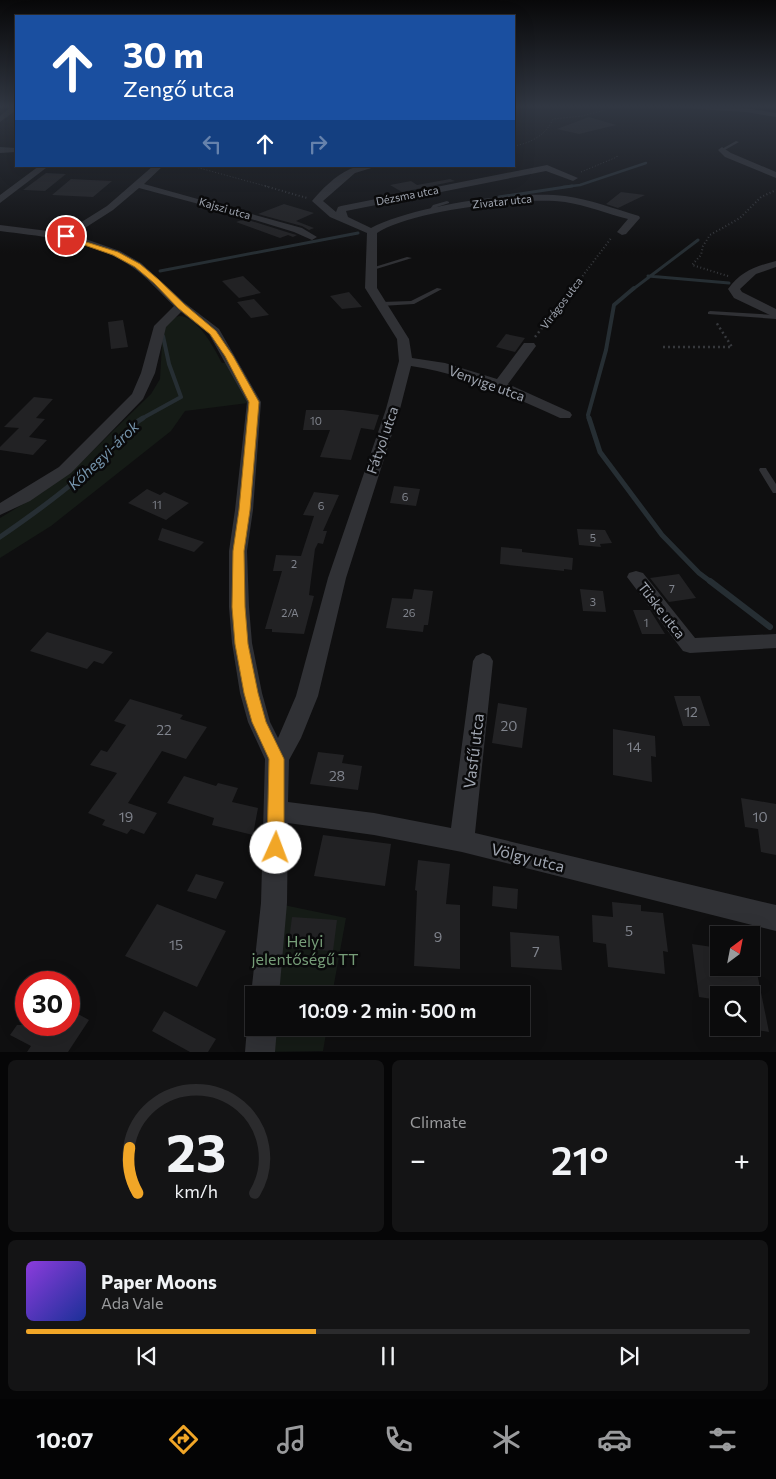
<!DOCTYPE html>
<meta charset="utf-8">
<style>
:root{--surface:#0b0b0c;--page:#141415;--text:#f1f3f6;--muted:#9a9b9d;--line:#2b2b2d;--accent:#f1a627}
body{margin:0;font-family:Commissioner,sans-serif;background:var(--page);color:var(--text);height:100vh;display:flex;flex-direction:column;font-size:19px;white-space:nowrap}
*{box-sizing:border-box;margin:0}
p{font-size:16px;color:var(--muted)}
.icon{flex:none;width:28px;height:28px;fill:none;stroke:currentColor;stroke-width:2;stroke-linecap:round;stroke-linejoin:round}
.map{position:relative;height:1052px;overflow:hidden}
.side{display:flex;flex-direction:column;gap:8px;padding:8px;background:#060607;flex:1}
.side>*{flex:none}
.guide{position:absolute;left:15px;top:15px;width:500px;height:152px;border-radius:0px;box-shadow:0 5px 20px #0002,0 0 0 1px var(--line);background:#1a4fa0;color:#fff;overflow:hidden}
.needle{width:32px;rotate:32deg}
.buttons{position:absolute;left:710px;top:926px;display:grid;gap:10px}
.buttons a{display:grid;place-items:center;width:50px;height:50px;border-radius:0px;background:var(--surface);box-shadow:0 5px 20px #0002,0 0 0 1px var(--line);font-size:25px}
.speed{position:absolute;left:15px;top:971px;display:flex;gap:10px;font-size:25px;font-weight:700;text-align:center}
.speed>*{display:grid;place-content:center;width:65px;height:65px;border-radius:50%;background:var(--surface);box-shadow:0 5px 20px #0002,0 0 0 1px var(--line);line-height:1}
.speed .limit{border:8px solid #d22;background:#fff;color:#111}
.pin{position:absolute;display:grid;place-items:center;width:42px;height:42px;color:#fff;margin:-21px;border:2px solid #fff;border-radius:50%;box-shadow:0 1px 5px #0007}
.me{position:absolute;width:55px;margin:-28px;rotate:2deg;stroke-linejoin:round;filter:drop-shadow(0 0 4px #0008)}
.turn{display:flex;align-items:center;gap:18px;height:105px;padding:0 25px;font-size:22px}
.turn .icon{width:65px;height:65px;stroke-width:2.5}
.turn b{display:block;font-size:35px;line-height:42px}
.lanes{display:flex;align-items:center;height:48px;padding:0 25px;background:#0003;justify-content:center;gap:25px;direction:ltr}
.lanes .off{opacity:.35}
.big{font-size:38px;font-weight:600;line-height:1.1}
.side .widget{flex:1;display:flex;flex-direction:column;justify-content:center;gap:8px;min-width:0;padding:0 18px;border-radius:8px;background:var(--page)}
.side .dial{align-items:center;gap:0}
.dial svg{height:130px;overflow:visible;fill:none;stroke:var(--line);stroke-width:7;stroke-linecap:round;text-anchor:middle}
.dial text{fill:var(--text);stroke:none}
.song{display:flex;align-items:center;gap:15px}
.cover{width:60px;height:60px;border-radius:8px;background:linear-gradient(135deg,hsl(270 70% 55%),hsl(230 70% 35%))}
.played{height:5px;border-radius:2px;background:linear-gradient(90deg,var(--accent) 40%,var(--line) 40%)}
.keys{display:flex;justify-content:space-around;direction:ltr}
.heat{display:flex;justify-content:space-between;align-items:center;font-size:28px;direction:ltr}
.side .tiles{flex:1;display:grid;gap:8px;grid-template-columns:1fr 1fr}
.widget:last-child{grid-column:span 2}
.trip{position:absolute;left:245px;top:986px;width:285px;height:50px;border-radius:0px;background:var(--surface);box-shadow:0 5px 20px #0002,0 0 0 1px var(--line);font-weight:600;line-height:50px;text-align:center}
.dock{display:flex;height:80px;justify-content:space-around;align-items:center;background:#040405;color:var(--muted)}
.dock .icon{width:35px;height:35px}
.dock .on{color:var(--accent)}
.dock b{font-size:22px;color:var(--text)}
.map>svg:first-child{display:block}
</style>
<div class="map">
<svg width="776" height="1052" viewBox="0 0 776 1052">
<rect width="100%" height="100%" fill="#0f0f10"/>
<path fill="#151b16" d="M179 316C198 316 214 348 222 363L229 362 248 403 185 411 171 431 51 526 0 558V518L43 492 78 465 151 394 160 379 163 326 171 319Z
M274 903 346 918 332 995H265Z
M262 1028H327L323 1051 260 1052Z"/>
<g fill="none" stroke-linecap="round" stroke-linejoin="round">
<path stroke="#262e33" stroke-width="2.5" d="M563 187 580 185 646 163"/>
<path stroke="#262e33" stroke-width="3" d="M499 197 572 186
M160 271 358 233
M648 276 729 283
M632 290 698 240"/>
<path stroke="#262e33" stroke-width="4" d="M141 419 181 397 169 364 163 336
M589 419 588 415 606 350 614 305 634 288"/>
<path stroke="#262e33" stroke-width="5" d="M589 418 600 452 662 535 699 573 711 582
M0 537C38 511 75 484 108 452 121 441 128 426 143 418"/>
<path stroke="#262e33" stroke-width="6" d="M710 581 770 627"/>
</g>
<path fill="#222224" d="M589 117 616 125 579 134 557 129Z
M46 173 66 174 45 191 23 190Z
M71 179 112 181 93 197 52 195Z
M450 179 455 181 402 192 390 185 411 181 417 185Z
M621 192 645 195 618 208 606 204Z
M284 204 314 213 296 221 314 228 309 230 302 226 258 214Z
M245 219 293 234 297 235 293 237 288 235 280 238 236 222Z
M243 276 261 293 239 298 222 281Z
M349 292 362 307 342 309 330 296Z
M254 299 269 315 251 318 237 302Z
M123 320 128 347 111 349 108 322Z
M506 334 525 338 515 352 496 347Z
M34 397 53 399 36 418 45 419 29 437 47 440 33 455 0 450V447L19 428 4 427Z
M306 410H343L379 415 374 430 361 428 351 460 320 457 330 430H303Z
M394 486 420 489 416 506 390 503Z
M147 489 160 495 164 492 189 503 166 520 128 503Z
M314 492 339 495 323 531H327L323 544 318 543 315 549 309 595 314 596 304 634 272 632V629H265L282 571H273L276 555 301 556 314 516 303 515Z
M162 528 204 542 194 552 158 540Z
M577 529 605 530 612 543 600 544 601 547 579 545Z
M501 547 522 549V552L573 558 572 570 564 569V571L500 564Z
M679 574 696 598 669 602 650 578Z
M414 589 433 591 428 625H424L423 632 386 628 392 598 412 599Z
M580 589 603 591 606 612 583 611Z
M633 610H650L665 634H642Z
M47 632 113 652 103 664 94 661 87 669 30 651Z
M674 696H700L710 726H683Z
M130 699 183 715 180 719 207 727 186 759 162 751 128 803 157 813 144 834 131 829 127 834 102 825 105 820 88 813 117 773 90 765 101 750 107 752 126 725 114 721Z
M498 703 527 708 522 748 492 743Z
M613 729 655 736 656 757 651 756 652 782 613 775Z
M318 752 344 755 342 763 362 766 358 790 310 784Z
M184 776 216 786 218 783 238 788 232 802 258 808 253 835 212 825 214 818 167 803Z
M741 798 776 804V855L761 852 758 829 745 827Z
M323 835 391 844 385 886 314 876Z
M418 860 450 864 446 904 460 905V969L414 966 417 891 415 890Z
M196 874 224 882 216 899 187 891Z
M493 886 518 889 517 909 492 906Z
M612 902 641 905V911L663 913 668 952 663 951 665 974 608 967 606 944 593 942 592 915 613 917Z
M157 904 226 931 197 987 125 956Z
M292 917 337 920 333 951 288 948Z
M510 932 559 936 562 970 511 967Z
M692 944 719 948V968H756L769 1032 751 1029V995H719V1000L699 997Z
M69 1009 89 1020 68 1052H27L31 1046 10 1035 17 1025H69Z
M164 1011 216 1039 208 1052H190L152 1031Z"/>
<g fill="none" stroke-linecap="round" stroke-linejoin="round">
<path stroke="#36383c" stroke-width="1" stroke-dasharray="1 2" stroke-linecap="butt" d="M514 146C531 143 546 135 553 119L582 116 605 110
M192 166 269 187
M581 172 617 157V154"/>
<path stroke="#36383c" stroke-width="2" stroke-dasharray="1 2.5" stroke-linecap="butt" d="M265 186 307 198
M728 276 692 265 701 255 703 246 710 235 740 218 761 197 776 190
M572 290 612 237"/>
<path stroke="#36383c" stroke-width="2.5" stroke-dasharray="2 3" stroke-linecap="butt" d="M535 337 573 288
M663 347H732L716 322"/>
<path fill="#303135" fill-rule="evenodd" d="M617 106H626L613 109 611 108Z
M736 141 739 142 723 151 720 150Z
M447 201 449 202V203L437 207 432 213 428 212 433 205Z
M407 257 412 258 373 270 368 269Z
M437 288 442 289 414 304 381 306 378 304 381 302 411 301Z
M710 311 776 315V319L708 314V312Z
M760 468H766L767 470 776 484V493H773L759 470Z"/>
<path fill="#303135" fill-rule="evenodd" d="M12 106H16V110L0 122V116Z
M678 106 746 108 776 113V117L746 112 682 108Z
M0 147 16 148V152L0 153Z
M722 147 731 153 776 172V178L725 157 718 150Z
M547 165 578 178 573 181 546 171 346 211 348 217 371 228C414 206 517 190 565 196 589 199 615 209 639 216L640 218 626 234 622 235 617 232 628 219C608 214 586 205 565 202 526 196 409 211 377 233V288L409 339 412 358 445 363 497 379 524 343H534L536 346 508 384 570 412 572 415 570 418H560C511 396 465 374 411 366L400 409 346 578 318 696 301 738 289 760 288 802 374 813 451 828 473 661 476 656 483 653 490 656 493 661 475 833 776 905V931L462 852 374 835 288 823 287 903 279 995H254V1003L251 995 261 903 265 759 248 722 240 693 232 643 229 607V551L235 510 247 402 209 334 181 312 166 327 155 373 143 399 71 473 30 501 0 515V503L59 467 132 394 141 373 154 326 174 306C160 293 147 277 132 267 93 240 45 237 0 231V225L64 233 107 206 153 166H163L144 184 302 228 317 237 312 240 294 232 225 211 139 188 113 210 74 235 120 251 141 263 185 303 219 329 261 402 253 510 247 551 249 607 252 643 262 693 270 722 278 738 296 696 328 578 386 409 399 361 397 339 365 288 367 233 330 217 312 201C321 190 336 175 350 169 358 165 369 166 378 166L355 173 323 201 336 212 338 207 341 206Z
M39 166 46 168 0 203V195Z
M776 261V267L756 274 740 289 742 292 776 309V318L734 298 728 289C741 271 756 266 776 261Z
M636 571 643 573 695 638 776 634V648L690 653 683 651 627 577 629 573Z
M254 1017V1028H277L275 1052H245L247 1028Z"/>
</g>
<linearGradient id="sky" x2="0" y2="1"><stop stop-color="#080809"/><stop offset="0.42" stop-color="#313742"/><stop offset="1" stop-color="#313742" stop-opacity="0"/></linearGradient>
<rect width="776" height="253" fill="url(#sky)"/>
<path fill="#f1a627" stroke="#9d6c19" d="M64 235 118 252 140 264 159 280 184 304 216 331 233 356 259 402 250 510 244 551 245 607 248 644 258 693 266 722 284 759V848L281 853 276 855 270 853 267 848 269 759 252 722 244 693 235 644 232 607 233 551 239 510 249 402 225 356 210 334 178 308 154 283 135 267 113 255 64 238Z"/>
<g text-anchor="middle" dominant-baseline="central" stroke-width="5" stroke-linejoin="round" paint-order="stroke">
<g font-size="11" fill="#a0a6b1" stroke="#0a0a0b">
<text transform="translate(407 195) rotate(-11)">Dézsma utca</text>
<text transform="translate(502 201) rotate(-6)">Zivatar utca</text>
<text transform="translate(225 208) rotate(16)">Kajszi utca</text>
<text transform="translate(561 303) rotate(-53)">Virágos utca</text>
</g>
<g font-size="11" fill="#80848d">
<text x="316" y="420">10</text>
<text x="405" y="496">6</text>
<text x="157" y="504">11</text>
<text x="321" y="505">6</text>
<text x="593" y="537">5</text>
<text x="294" y="563">2</text>
<text x="672" y="588">7</text>
<text x="593" y="601">3</text>
<text x="290" y="612">2/A</text>
<text x="409" y="612">26</text>
<text x="646" y="622">1</text>
</g>
<g font-size="14" fill="#a0a6b1" stroke="#0a0a0b">
<text transform="translate(487 383) rotate(20)">Venyige utca</text>
<text transform="translate(382 440) rotate(-71)">Fátyol utca</text>
<text transform="translate(662 610) rotate(52)">Tüske utca</text>
</g>
<g font-size="14" fill="#80848d">
<text x="691" y="711">12</text>
<text x="509" y="725">20</text>
<text x="164" y="729">22</text>
<text x="634" y="746">14</text>
<text x="337" y="775">28</text>
<text x="126" y="816">19</text>
<text x="760" y="816">10</text>
<text x="629" y="930">5</text>
<text x="438" y="936">9</text>
<text x="176" y="944">15</text>
<text x="536" y="951">7</text>
</g>
<g font-size="15" font-style="italic" fill="#7695ad" stroke="#0a0a0b">
<text transform="translate(103 455) rotate(-44)">Kőhegyi-árok</text>
</g>
<g font-size="16" fill="#a0a6b1" stroke="#0a0a0b">
<text transform="translate(473 751) rotate(-83)">Vasfű utca</text>
<text transform="translate(528 857) rotate(14)">Völgy utca</text>
</g>
<g font-size="16" fill="#769d78" stroke="#0a0a0b">
<text x="305" y="940">Helyi<tspan x="305" dy="18">jelentőségű TT</tspan></text>
</g>
</g>
</svg>
<div class="buttons">
<a><svg class="needle" viewBox="-14 -14 28 28"><path d="M0-13l5 13h-10z" fill="#e53935"/><path d="M0 13l5-13h-10z" fill="#9a9b9d"/></svg></a>
<a><svg class="icon" aria-label="search" viewBox="0 0 24 24"><circle cx="10" cy="10" r="6"/><path d="M15 15l6 6"/></svg></a>
</div>
<div class="speed"><div class="limit">30</div></div>
<div class="pin" style="left:66px;top:236px;background:#d93025"><svg class="icon" aria-label="arrive" viewBox="0 0 24 24"><path d="M6 21V4h12l-3 4 3 4H6"/></svg></div>
<svg class="me" style="left:276px;top:848px" viewBox="-20 -20 40 40"><circle r="19" fill="#fff"/><path d="M0-13L10 11 0 6-10 11z" fill="#f1a627"/></svg>
<div class="trip">10:09 · 2 min · 500 m</div>
<div class="guide">
<div class="turn"><svg class="icon" aria-label="ahead" viewBox="0 0 24 24"><path d="M12 20V5M6 11l6-6 6 6"/></svg><div><b>30 m</b>Zengő utca</div></div>
<div class="lanes"><svg class="icon off" aria-label="left" viewBox="0 0 24 24"><path d="M17 20v-9H6M10 6l-5 5 5 5"/></svg><svg class="icon" aria-label="ahead" viewBox="0 0 24 24"><path d="M12 20V5M6 11l6-6 6 6"/></svg><svg class="icon off" aria-label="right" viewBox="0 0 24 24"><path d="M7 20v-9h11M14 6l5 5-5 5"/></svg></div>
</div>
</div>
<section class="side">
<div class="tiles">
<div class="widget dial"><svg viewBox="0 0 100 80">
<path d="M14 69A42 42 0 1 1 86 69"/>
<path d="M14 69A42 42 0 0 1 9 41" stroke="#f1a627"/>
<text x="50" y="56" font-size="32" font-weight="700">23</text>
<text x="50" y="72" font-size="11">km/h</text>
</svg></div>
<div class="widget"><p>Climate</p>
<div class="heat"><a>−</a><b class="big">21°</b><a>+</a></div>
</div>
<div class="widget">
<div class="song"><i class="cover"></i><div><b>Paper Moons</b><p>Ada Vale</p></div></div>
<div class="played"></div>
<div class="keys"><svg class="icon" aria-label="previous" viewBox="0 0 24 24"><path d="M18 5L8 12l10 7zM5 5v14"/></svg><svg class="icon" aria-label="pause" viewBox="0 0 24 24"><path d="M8 5v14M16 5v14"/></svg><svg class="icon" aria-label="next" viewBox="0 0 24 24"><path d="M6 5l10 7-10 7zM19 5v14"/></svg></div>
</div>
</div>
</section>
<nav class="dock">
<b>10:07</b>
<svg class="icon on" aria-label="directions" viewBox="0 0 24 24"><path d="M12 3l9 9-9 9-9-9zM9 14v-3h6M13 9l2 2-2 2"/></svg>
<svg class="icon" aria-label="music" viewBox="0 0 24 24"><path d="M9 18V5l10-2v13"/><circle cx="6" cy="18" r="3"/><circle cx="16" cy="16" r="3"/></svg>
<svg class="icon" aria-label="phone" viewBox="0 0 24 24"><path d="M5 4h4l2 5-3 2q2 4 5 5l2-3 5 2v4C11 20 4 13 5 4z"/></svg>
<svg class="icon" aria-label="climate" viewBox="0 0 24 24"><path d="M12 3v18M4 7l16 10M4 17L20 7"/></svg>
<svg class="icon" aria-label="car" viewBox="0 0 24 24"><path d="M5 17H2v-5l4-1 3-4h7l3 4 3 1v5h-3M9 17h6M6 11h13"/><circle cx="7" cy="17" r="2"/><circle cx="17" cy="17" r="2"/></svg>
<svg class="icon" aria-label="filters" viewBox="0 0 24 24"><path d="M4 7h16M4 17h16"/><circle cx="9" cy="7" r="2"/><circle cx="15" cy="17" r="2"/></svg>
</nav>
